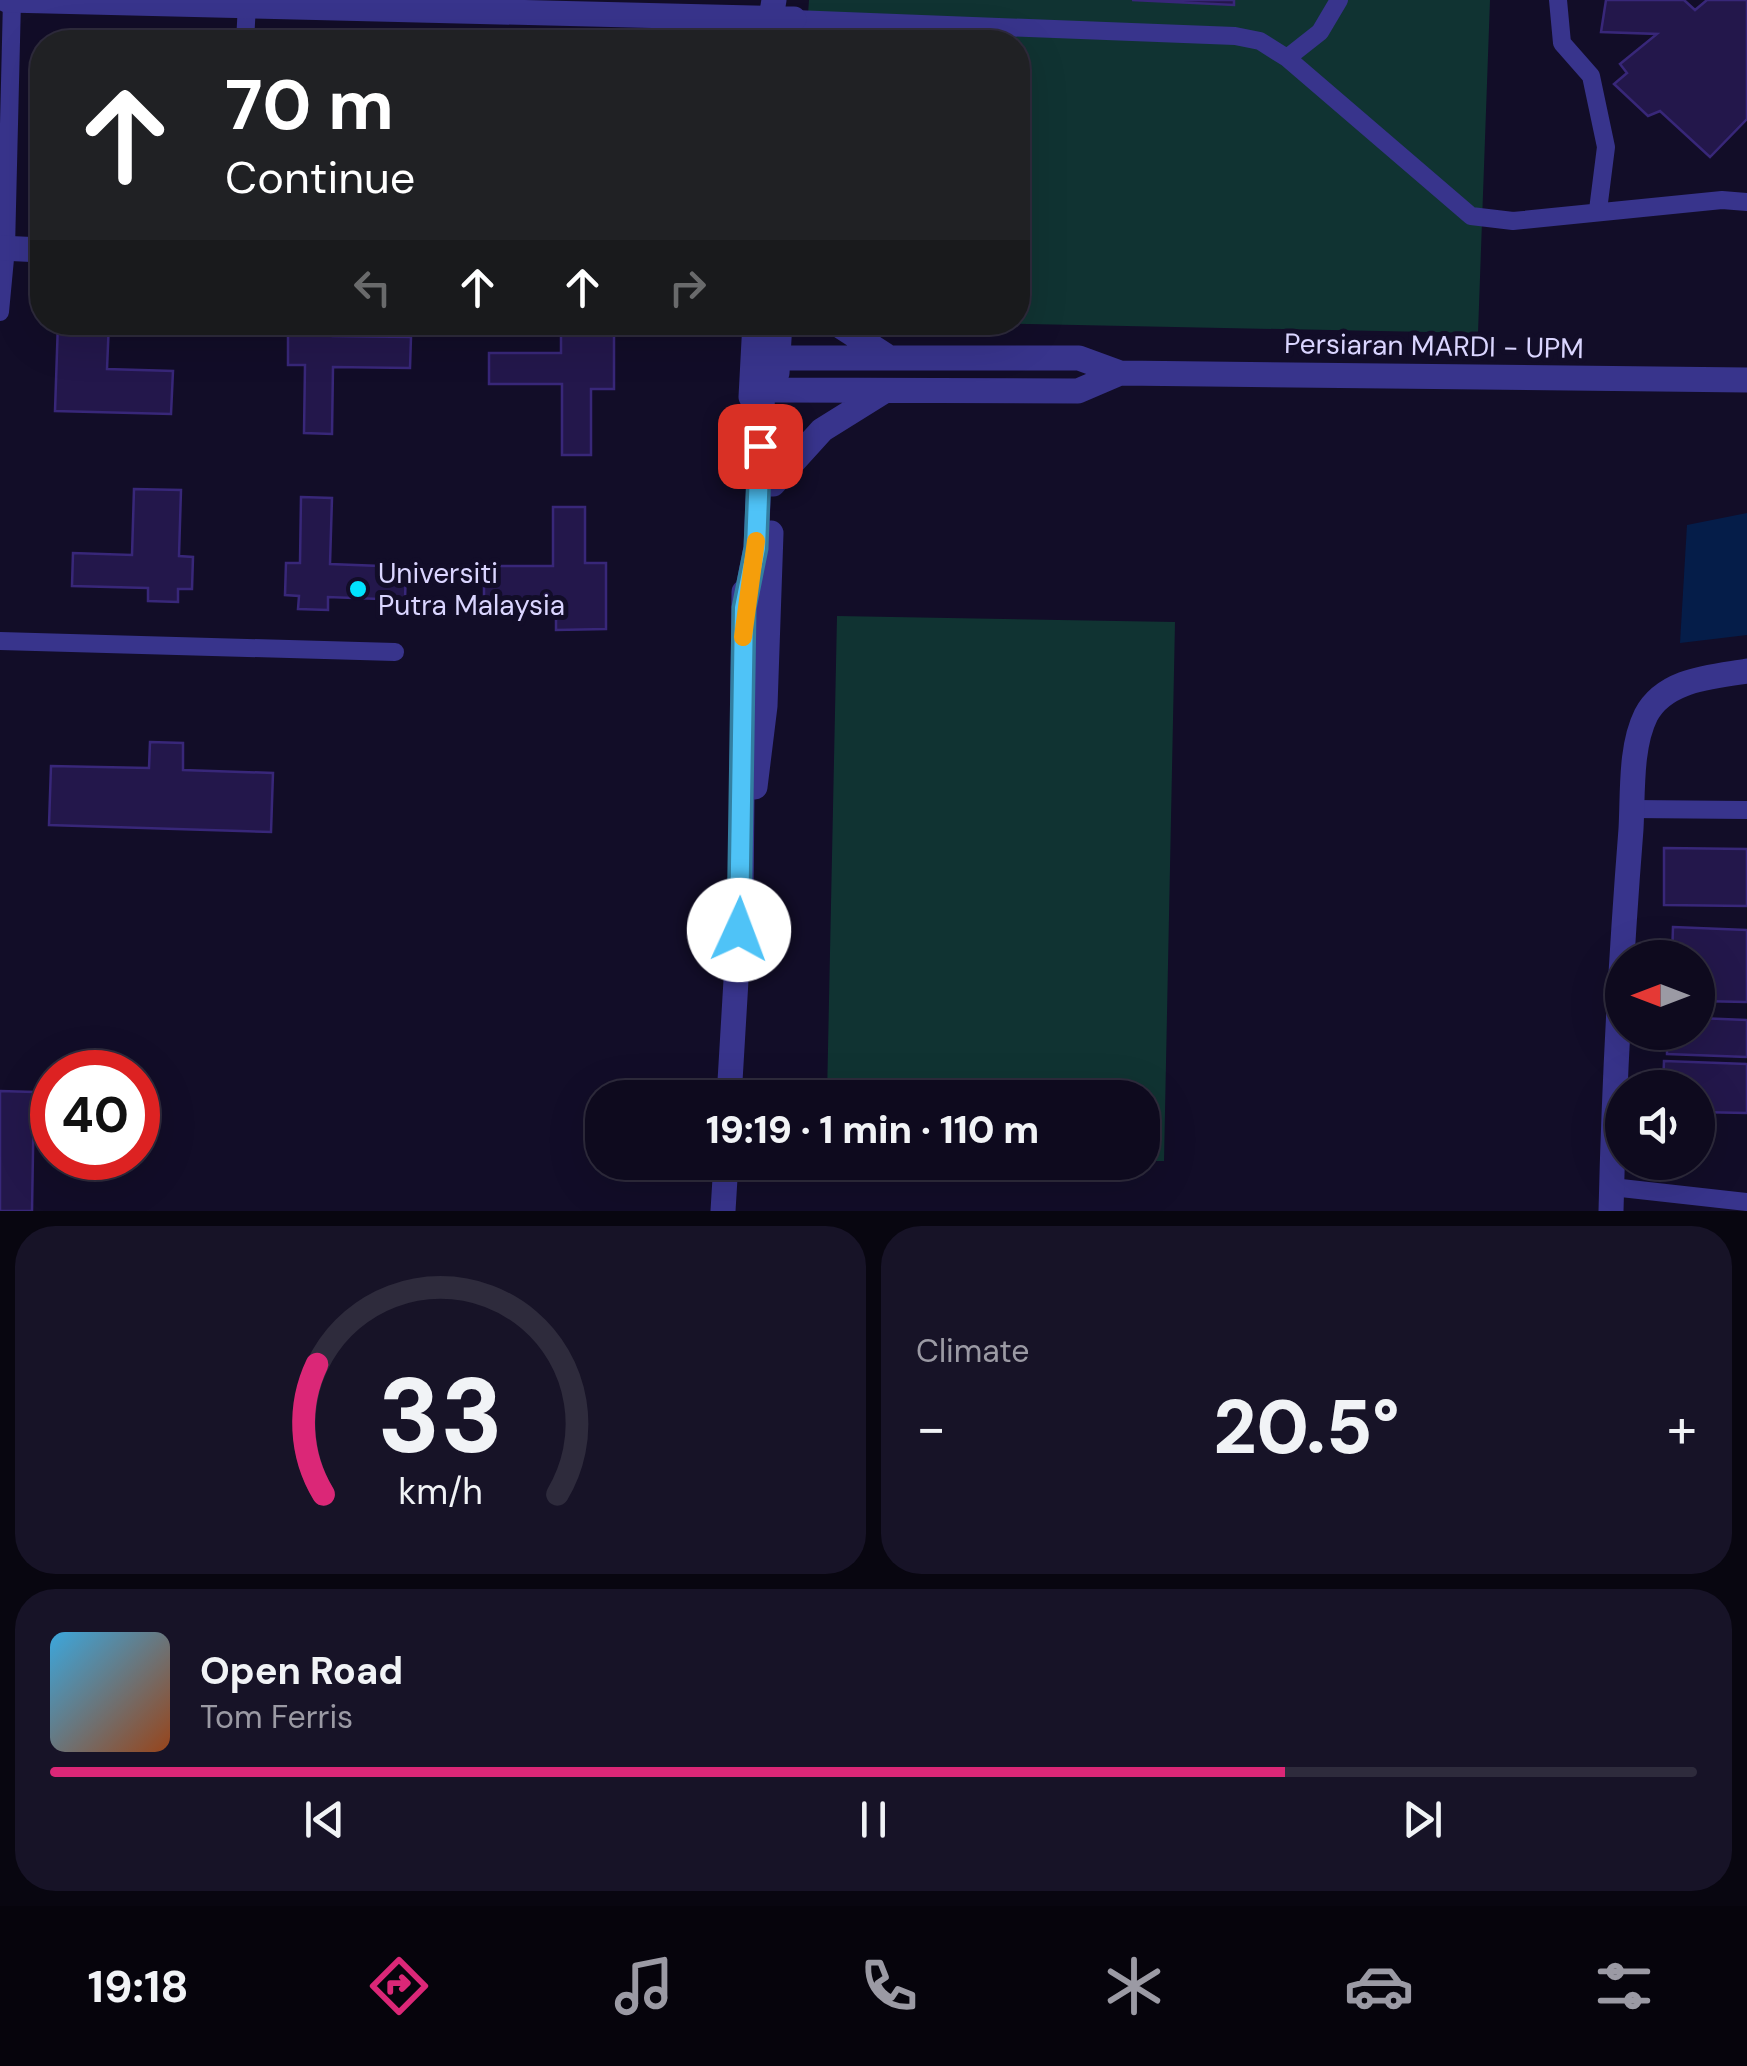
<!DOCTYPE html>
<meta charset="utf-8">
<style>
:root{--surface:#0e0a1e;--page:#171327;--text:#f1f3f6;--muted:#9b9aa4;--line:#2e2b3c;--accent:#db2777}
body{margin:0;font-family:"DM Sans",sans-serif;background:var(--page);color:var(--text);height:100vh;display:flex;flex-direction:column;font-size:38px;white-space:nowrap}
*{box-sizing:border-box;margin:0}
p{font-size:32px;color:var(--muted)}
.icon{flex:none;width:55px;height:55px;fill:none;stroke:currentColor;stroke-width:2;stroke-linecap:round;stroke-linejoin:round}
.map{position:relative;height:1211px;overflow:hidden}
.details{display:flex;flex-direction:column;gap:15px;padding:15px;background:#080610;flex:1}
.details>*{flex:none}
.banner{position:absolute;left:30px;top:30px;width:1000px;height:305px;border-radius:40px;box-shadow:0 10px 40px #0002,0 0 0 2px var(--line);background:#202124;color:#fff;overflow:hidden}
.needle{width:65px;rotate:270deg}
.buttons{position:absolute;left:1605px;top:940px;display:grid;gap:20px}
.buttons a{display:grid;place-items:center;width:110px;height:110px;border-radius:50%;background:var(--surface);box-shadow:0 10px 40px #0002,0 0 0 2px var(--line);font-size:50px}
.speed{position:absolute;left:30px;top:1050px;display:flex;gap:20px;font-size:50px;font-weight:700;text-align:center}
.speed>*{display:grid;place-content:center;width:130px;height:130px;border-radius:50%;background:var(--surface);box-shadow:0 10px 40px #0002,0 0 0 2px var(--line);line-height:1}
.speed .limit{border:15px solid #d22;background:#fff;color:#111}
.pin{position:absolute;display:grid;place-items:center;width:85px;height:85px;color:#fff;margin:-42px;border-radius:20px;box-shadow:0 5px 15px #0006}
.me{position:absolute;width:110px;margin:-55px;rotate:2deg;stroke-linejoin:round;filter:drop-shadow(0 0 8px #0008)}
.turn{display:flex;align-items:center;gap:35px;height:210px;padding:0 30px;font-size:45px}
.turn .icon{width:130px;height:130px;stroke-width:2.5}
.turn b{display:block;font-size:70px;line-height:85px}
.lanes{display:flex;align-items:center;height:95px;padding:0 30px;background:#0003;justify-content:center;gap:50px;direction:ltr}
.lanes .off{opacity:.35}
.big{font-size:75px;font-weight:800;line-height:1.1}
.details .widget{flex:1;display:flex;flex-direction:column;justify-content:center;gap:15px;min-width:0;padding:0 35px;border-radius:40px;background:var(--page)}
.details .dial{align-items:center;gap:0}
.dial svg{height:260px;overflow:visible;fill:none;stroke:var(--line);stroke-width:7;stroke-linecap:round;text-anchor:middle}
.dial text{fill:var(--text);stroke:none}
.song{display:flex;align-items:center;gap:30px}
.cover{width:120px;height:120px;border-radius:15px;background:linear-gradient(135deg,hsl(200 70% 55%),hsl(20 70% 35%))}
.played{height:10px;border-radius:5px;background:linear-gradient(90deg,var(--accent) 75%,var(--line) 75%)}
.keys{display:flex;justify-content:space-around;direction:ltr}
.heat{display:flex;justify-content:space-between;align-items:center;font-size:55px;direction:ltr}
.details .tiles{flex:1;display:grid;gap:15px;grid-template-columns:1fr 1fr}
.widget:last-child{grid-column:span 2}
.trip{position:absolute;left:585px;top:1080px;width:575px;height:100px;border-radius:40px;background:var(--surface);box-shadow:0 10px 40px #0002,0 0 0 2px var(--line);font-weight:800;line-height:100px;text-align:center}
.tabs{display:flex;height:160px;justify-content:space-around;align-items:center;background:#06040c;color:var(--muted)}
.tabs .icon{width:70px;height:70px}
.tabs .current{color:var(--accent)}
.tabs b{font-size:45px;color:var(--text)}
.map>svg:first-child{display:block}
</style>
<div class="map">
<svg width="1747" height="1211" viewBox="0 0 1747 1211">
<rect width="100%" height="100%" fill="#120d28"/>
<path fill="#103332" d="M809 0H1490L1478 333 976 323 1018 322V42H806Z
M837 616 1175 622 1164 1161H1143L1142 1098 827 1097Z"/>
<path fill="#051d49" d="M1747 513V635L1680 643 1687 525Z"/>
<path fill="#23174b" stroke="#382779" stroke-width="2.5" d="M1132 0H1234V5Z
M1606 0H1684L1695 10 1707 0H1747V119L1710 157 1660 111 1648 116 1614 84 1627 73 1620 64 1657 34 1601 32Z
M58 322H109L107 369 173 371 171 414 55 411Z
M305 322H334L333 336 411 337 410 368 333 367 332 434 304 433 305 365H288V335H305Z
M561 325H614V389H591V455H562V384H489V353H561Z
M134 489 181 490 179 556 193 557 192 589H178V602L148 601V588L72 586 73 553 132 555Z
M301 497 332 498 330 564 406 567 405 600 328 597V610L298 609 299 596 285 595 286 563H300Z
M553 507H585V563H606V629L556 630V605H484V566H553Z
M150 742 183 743V770L273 773 271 832 49 825 51 766 149 768Z
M1664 848 1747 849V906L1664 905Z
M1673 927 1747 930V1002L1698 1001V958H1672Z
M1698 1018 1747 1020V1057L1667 1054V1032H1698Z
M1664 1061 1747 1064V1113L1698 1112V1088H1663Z
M0 1091 34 1092 32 1211H0Z"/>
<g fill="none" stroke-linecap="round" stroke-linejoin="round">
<path stroke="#38348c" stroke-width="18" d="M1558 0 1562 43 1591 76 1606 147 1598 210
M794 19 1235 36 1260 41 1287 58 1471 216 1513 221 1722 200 1747 202
M245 42 247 4
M1287 58 1320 32 1339 0
M0 312 6 248 12 0
M0 641 395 652
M1632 809 1747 810
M1612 1187 1747 1202"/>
<path stroke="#38348c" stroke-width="25" d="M0 248 42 250
M1611 1211C1614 1084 1621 956 1631 829 1633 794 1630 747 1646 715 1665 679 1712 677 1747 671"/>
<path stroke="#38348c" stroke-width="25" d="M7 0 794 19
M767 42 774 0
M834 322 885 355
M764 367 776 390 1078 391 1120 373
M777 373 780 322
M751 397 755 322
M773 484 822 430 883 392
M744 608 756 548 763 386 778 358H1079L1120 373 1747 380
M755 787 765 706 771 533
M729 1098 741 896 744 592
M723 1211 726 1162"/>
</g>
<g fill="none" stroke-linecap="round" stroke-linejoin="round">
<defs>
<path id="route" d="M739 930 744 608 756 548 760 446"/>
</defs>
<use href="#route" stroke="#337fa1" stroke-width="25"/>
<use href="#route" stroke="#4fc3f7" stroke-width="18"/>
<path stroke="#f59e0b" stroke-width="18" d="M743 637 756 541"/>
</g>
<circle fill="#01e3ff" stroke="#120d28" stroke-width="4" cx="358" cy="589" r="10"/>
<g text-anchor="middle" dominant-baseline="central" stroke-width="10" stroke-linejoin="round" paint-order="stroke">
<g font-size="28" fill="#dad5ff" stroke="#120d28">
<text transform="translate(1434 346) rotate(1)">Persiaran MARDI - UPM</text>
</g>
<g font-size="28" fill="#dad5ff" stroke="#120d28" text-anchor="start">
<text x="378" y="573">Universiti<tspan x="378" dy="32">Putra Malaysia</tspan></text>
</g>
</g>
</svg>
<div class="buttons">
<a><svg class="needle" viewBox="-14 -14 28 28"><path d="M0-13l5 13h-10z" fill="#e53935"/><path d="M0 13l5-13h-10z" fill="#9b9aa4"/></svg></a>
<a><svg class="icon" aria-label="sound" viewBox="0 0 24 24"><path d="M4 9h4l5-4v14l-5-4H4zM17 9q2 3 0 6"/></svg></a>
</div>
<div class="speed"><div class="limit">40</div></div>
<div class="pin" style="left:760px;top:446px;background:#d93025"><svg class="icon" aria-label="arrive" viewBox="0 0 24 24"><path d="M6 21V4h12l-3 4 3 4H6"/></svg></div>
<svg class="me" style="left:739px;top:930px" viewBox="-20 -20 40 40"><circle r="19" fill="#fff"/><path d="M0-13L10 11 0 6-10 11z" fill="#4fc3f7"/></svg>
<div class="trip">19:19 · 1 min · 110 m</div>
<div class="banner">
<div class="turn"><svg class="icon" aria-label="ahead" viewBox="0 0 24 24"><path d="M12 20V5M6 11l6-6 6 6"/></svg><div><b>70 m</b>Continue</div></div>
<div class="lanes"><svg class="icon off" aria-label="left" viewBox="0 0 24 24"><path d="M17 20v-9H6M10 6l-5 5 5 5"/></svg><svg class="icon" aria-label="ahead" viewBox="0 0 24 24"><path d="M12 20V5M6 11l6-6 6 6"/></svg><svg class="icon" aria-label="ahead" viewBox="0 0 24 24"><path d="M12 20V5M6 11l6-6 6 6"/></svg><svg class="icon off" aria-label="right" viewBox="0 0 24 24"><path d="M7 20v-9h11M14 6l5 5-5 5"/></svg></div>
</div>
</div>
<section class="details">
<div class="tiles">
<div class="widget dial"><svg viewBox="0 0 100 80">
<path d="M14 69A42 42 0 1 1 86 69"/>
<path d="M14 69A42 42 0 0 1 12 29" stroke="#db2777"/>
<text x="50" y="56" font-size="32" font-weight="700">33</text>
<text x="50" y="72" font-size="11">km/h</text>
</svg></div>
<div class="widget"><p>Climate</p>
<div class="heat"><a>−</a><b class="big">20.5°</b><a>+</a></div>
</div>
<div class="widget">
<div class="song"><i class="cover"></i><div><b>Open Road</b><p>Tom Ferris</p></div></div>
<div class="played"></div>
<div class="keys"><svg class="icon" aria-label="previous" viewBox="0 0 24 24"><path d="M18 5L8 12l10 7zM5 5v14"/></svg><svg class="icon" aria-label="pause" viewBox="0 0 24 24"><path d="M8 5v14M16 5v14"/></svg><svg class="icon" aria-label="next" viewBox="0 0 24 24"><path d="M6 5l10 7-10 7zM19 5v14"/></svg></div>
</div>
</div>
</section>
<nav class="tabs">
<b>19:18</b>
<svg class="icon current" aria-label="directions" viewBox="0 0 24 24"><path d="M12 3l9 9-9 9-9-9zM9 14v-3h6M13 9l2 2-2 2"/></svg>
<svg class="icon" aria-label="music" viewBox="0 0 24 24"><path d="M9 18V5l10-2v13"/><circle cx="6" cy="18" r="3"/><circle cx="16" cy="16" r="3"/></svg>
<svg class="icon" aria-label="phone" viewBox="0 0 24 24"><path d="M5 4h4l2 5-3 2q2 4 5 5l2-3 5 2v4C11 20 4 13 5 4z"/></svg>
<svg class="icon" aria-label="climate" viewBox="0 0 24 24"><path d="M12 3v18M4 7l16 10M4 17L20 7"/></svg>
<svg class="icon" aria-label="car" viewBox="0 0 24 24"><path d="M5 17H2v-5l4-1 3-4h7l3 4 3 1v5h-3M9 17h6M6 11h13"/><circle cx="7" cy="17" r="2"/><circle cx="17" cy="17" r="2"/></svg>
<svg class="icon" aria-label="filters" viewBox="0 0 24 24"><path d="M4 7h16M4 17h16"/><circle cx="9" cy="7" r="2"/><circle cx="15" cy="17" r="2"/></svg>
</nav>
